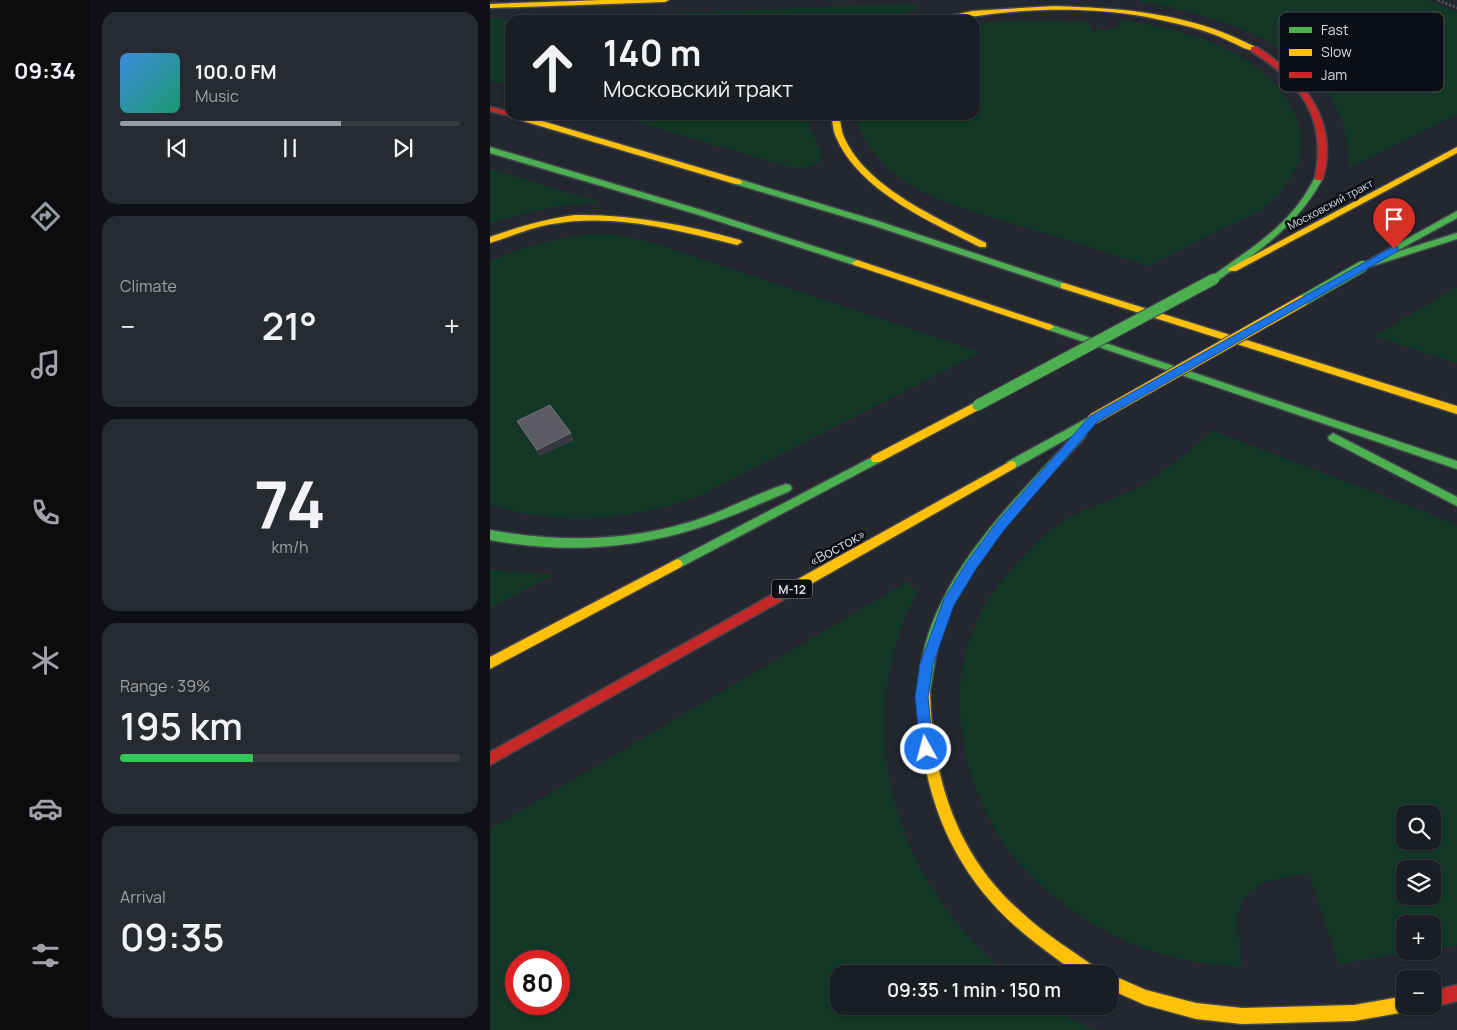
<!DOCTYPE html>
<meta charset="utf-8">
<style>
:root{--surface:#1b1d24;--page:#282a31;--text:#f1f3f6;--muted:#a0a2a6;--line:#393b41;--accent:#989ba6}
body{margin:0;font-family:Manrope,sans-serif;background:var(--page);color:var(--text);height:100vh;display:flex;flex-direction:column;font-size:19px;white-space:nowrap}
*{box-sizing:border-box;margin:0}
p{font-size:16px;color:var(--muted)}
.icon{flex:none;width:28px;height:28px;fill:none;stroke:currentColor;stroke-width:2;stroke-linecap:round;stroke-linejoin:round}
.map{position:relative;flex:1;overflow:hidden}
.details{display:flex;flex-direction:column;gap:12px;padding:12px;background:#0f1014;width:400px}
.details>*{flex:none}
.guide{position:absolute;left:15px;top:15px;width:475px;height:105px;border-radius:15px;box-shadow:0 1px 4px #0004,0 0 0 1px var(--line);background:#1b1d24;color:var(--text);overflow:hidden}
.tools{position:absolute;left:906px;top:805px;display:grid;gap:10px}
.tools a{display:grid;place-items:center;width:45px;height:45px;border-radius:10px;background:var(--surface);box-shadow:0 1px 4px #0004,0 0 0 1px var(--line);font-size:25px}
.speed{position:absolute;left:15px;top:950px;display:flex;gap:10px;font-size:25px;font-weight:700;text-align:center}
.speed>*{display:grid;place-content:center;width:65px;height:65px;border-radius:50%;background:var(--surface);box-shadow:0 1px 4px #0004,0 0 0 1px var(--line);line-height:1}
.speed .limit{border:8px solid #d22;background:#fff;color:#111}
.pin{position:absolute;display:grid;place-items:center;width:42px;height:42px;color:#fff;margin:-51px -21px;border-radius:50% 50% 50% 0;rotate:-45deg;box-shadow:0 0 5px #0007}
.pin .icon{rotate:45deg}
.me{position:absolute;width:55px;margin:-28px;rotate:353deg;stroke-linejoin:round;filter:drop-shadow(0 0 4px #0008)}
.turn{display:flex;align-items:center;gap:18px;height:105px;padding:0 15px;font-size:22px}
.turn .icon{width:65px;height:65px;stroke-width:2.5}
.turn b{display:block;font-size:35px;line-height:42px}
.big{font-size:38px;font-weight:600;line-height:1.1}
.details .widget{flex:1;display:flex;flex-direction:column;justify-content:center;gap:8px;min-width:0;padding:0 18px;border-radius:15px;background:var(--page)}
.details .dial{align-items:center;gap:0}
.dial b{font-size:65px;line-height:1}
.song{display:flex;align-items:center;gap:15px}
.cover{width:60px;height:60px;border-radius:8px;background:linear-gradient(135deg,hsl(210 70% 55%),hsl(160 70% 35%))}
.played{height:5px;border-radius:2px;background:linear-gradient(90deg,var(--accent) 65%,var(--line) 65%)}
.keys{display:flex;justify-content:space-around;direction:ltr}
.heat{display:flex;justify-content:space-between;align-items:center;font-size:28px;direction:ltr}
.charge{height:8px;border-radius:4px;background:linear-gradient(90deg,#34c759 39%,var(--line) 0)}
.trip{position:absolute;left:340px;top:965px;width:288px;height:50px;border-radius:15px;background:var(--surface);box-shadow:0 1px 4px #0004,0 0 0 1px var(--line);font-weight:600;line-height:50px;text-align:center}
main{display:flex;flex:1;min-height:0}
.dock{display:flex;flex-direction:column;width:90px;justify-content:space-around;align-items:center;background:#0b0c0e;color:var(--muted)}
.dock .icon{width:35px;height:35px}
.dock .current{color:var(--accent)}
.dock b{font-size:22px;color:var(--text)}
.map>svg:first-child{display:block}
</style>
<main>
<nav class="dock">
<b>09:34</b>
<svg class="icon current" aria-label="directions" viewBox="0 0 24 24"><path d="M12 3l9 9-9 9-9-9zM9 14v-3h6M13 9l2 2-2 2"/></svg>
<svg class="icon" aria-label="music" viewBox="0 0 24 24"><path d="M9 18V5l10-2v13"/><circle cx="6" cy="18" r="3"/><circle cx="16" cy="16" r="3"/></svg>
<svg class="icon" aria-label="phone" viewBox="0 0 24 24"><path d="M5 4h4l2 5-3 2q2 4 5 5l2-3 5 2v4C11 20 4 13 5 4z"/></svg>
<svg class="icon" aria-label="climate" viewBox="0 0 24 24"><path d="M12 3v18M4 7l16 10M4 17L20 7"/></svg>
<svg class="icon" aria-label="car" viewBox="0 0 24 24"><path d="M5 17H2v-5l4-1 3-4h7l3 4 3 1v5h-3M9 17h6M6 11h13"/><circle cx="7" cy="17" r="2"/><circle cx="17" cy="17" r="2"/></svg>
<svg class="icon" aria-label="filters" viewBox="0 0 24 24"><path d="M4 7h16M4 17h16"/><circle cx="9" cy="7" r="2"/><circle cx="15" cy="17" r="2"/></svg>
</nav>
<section class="details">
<div class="widget">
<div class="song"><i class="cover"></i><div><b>100.0 FM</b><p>Music</p></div></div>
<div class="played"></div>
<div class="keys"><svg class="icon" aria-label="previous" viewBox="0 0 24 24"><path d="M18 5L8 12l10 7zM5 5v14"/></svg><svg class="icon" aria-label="pause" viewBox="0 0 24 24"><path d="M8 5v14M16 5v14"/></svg><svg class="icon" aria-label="next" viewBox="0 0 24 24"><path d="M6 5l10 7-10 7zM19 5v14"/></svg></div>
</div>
<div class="widget"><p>Climate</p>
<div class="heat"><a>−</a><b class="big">21°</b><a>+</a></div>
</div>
<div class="widget dial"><b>74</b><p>km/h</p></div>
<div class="widget"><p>Range · 39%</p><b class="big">195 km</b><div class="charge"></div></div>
<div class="widget"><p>Arrival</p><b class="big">09:35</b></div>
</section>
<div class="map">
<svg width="967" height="1030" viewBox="0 0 967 1030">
<rect width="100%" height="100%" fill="#242730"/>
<path fill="#133727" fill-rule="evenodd" d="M647 0H937L967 12V114L858 169C864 83 787 36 713 16 700 12 686 8 672 5 664 4 653 3 647 0Z
M414 4H425L428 7 426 9C402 18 394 24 368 16L361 20H20V85L0 80V18L109 16Z
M629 20C694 27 788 53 809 126 816 149 807 174 790 192 784 198 778 205 771 210 762 216 750 220 740 225 713 238 686 252 659 266 613 251 567 237 521 223 489 213 453 204 424 187 399 173 370 145 367 115H485V24C523 18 563 22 600 22L601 31 627 28Z
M123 115H318L320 127 333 157C327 168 314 168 303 168Z
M0 169 104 200 110 202 57 208 0 223Z
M101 234H125L168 244 491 352 212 495C144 520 70 528 0 504V261C33 247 65 238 101 234Z
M967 287V363L885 336Z
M721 430 941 514 967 526V945L943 949 942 924H915V951H927L849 964 819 873 773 882 754 898 747 919 752 968C714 963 673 958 637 942 592 921 549 889 518 850 509 838 501 822 494 808 459 732 459 643 515 577 532 558 550 537 571 523 596 507 627 499 652 485 676 472 697 452 718 436ZM915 814H942V841H915ZM915 869H942V896H915Z
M0 570 64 575 0 608Z
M419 581 427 593C378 685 386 800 442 887 462 920 488 948 516 974H349V1006H558L603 1030H0V829ZM26 961H69V1004H26Z"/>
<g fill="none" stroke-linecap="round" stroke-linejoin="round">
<defs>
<path id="fast" d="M0 147 215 211 370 261 372 263 367 266 364 265 209 215 0 153Z
M829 175 833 178C808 225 770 250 727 281H721V277C751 255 784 235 807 206 815 196 820 186 826 176Z
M248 179 388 221 577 284 579 286 574 289 382 225 245 184 244 182Z
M967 211V218L903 253 967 233V239L873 269 868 266Z
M559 324 967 461V469L556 329 554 327Z
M603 415 607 416 608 419 607 422 592 430 596 434 595 437C545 492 486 548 457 618 447 642 444 667 440 692L438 696 434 698 430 696 428 692C429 680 430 667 433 654 452 568 527 497 584 435L525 468H517L516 465 517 462Z
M843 433 967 497V506L839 440 838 437Z
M386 455 391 459 390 462 191 567 187 569 183 567 181 564 183 561Z
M296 484 300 485 302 488 300 491C269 504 239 518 208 528 139 550 70 553 0 540V530C72 543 145 542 215 517 242 507 268 493 296 484Z"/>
<path id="slow" d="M112 0H179L175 2 0 8V4Z
M565 6C625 8 688 12 744 37 752 41 761 44 768 49 761 54 745 43 737 40 712 28 684 23 657 17 613 9 565 8 521 12 494 14 468 20 441 20L482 11Z
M20 114V115H32L251 180 252 182 251 184H245L20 117 19 115Z
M341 115H349C351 122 351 131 354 137 376 188 450 219 496 243V247H490C441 222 369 191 346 137 343 131 343 122 341 115Z
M967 147V153L746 271H740L738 269Z
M85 215C142 214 196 225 250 240L252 242 247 245C187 230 125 213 62 224 41 227 21 237 0 243V237C28 227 55 219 85 215Z
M367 260 562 325 564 327 559 330 364 265 362 263Z
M574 283 967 406V414L571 288V284Z
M488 401 493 405 492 408 390 462H382L381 459 382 456Z
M521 461 525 462 526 465 525 468 307 592 303 593 299 592 297 588 299 584Z
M187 559 191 561 193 564 191 567 0 669V657Z
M434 686 438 688 440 692C442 775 465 853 529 910 553 933 581 950 608 969L610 974C604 974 597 975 591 974 583 972 555 950 547 944 463 881 429 795 428 692L430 688Z
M618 974H619L624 976 656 990 706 1003 752 1008 864 1005 915 996V1006H922L920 1009 915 1012 864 1021 752 1024 706 1019 655 1005 619 989Z"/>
<path id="jam" d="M761 47H767C803 70 836 104 837 149 837 159 836 171 832 180H826L825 178C837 118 811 82 761 51Z
M0 107 20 112V115H23L20 116 0 111Z
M303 583 307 584 309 588 307 592 0 765V752Z
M967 985V1001L942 1007 941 1006 942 991Z"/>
</defs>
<use href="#fast" stroke="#42454d" stroke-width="3"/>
<use href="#slow" stroke="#42454d" stroke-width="3"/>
<use href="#jam" stroke="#42454d" stroke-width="3"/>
<path stroke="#595b62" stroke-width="2.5" stroke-dasharray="2 2" stroke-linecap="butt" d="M948 0 967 8"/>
<use href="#fast" fill="#4caf50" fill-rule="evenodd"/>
<use href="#slow" fill="#ffc107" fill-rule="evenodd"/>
<use href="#jam" fill="#c62828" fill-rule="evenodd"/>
<defs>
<path id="fast-bridge" d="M812 301 873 266
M488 405 724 279"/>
<path id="slow-bridge" d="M603 419 812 301"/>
</defs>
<use href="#fast-bridge" stroke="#42454d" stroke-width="13" stroke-linecap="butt"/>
<use href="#slow-bridge" stroke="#42454d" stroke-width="13" stroke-linecap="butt"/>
<use href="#fast-bridge" stroke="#4caf50" stroke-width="11"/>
<use href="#slow-bridge" stroke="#ffc107" stroke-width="11"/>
</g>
<path fill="#4c4d54" d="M27 421 84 440 50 456Z"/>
<path fill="#36373f" d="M81 433 84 440 50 456 47 450Z"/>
<path fill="#5b5c64" stroke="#6e7078" d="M60 405 81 433 47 450 27 421Z"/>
<path fill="#1a73e8" stroke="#114b97" d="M904 246 908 247V251L607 422 514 530 486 569 464 605 443 664 438 697 443 749 441 754 436 755 431 754 425 697 430 664 454 599 477 562 506 523 600 416Z"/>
<g text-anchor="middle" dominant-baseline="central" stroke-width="5" stroke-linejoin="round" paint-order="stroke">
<g font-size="11" fill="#d6dae5" stroke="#0c0e15">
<text transform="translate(840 204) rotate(-28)">Московский тракт</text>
</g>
<rect fill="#0c0e15" stroke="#999da7" stroke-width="1" x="282" y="579.5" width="40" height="19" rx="4"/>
<g font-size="12" font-weight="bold" fill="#d6dae5">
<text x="302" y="589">М-12</text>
</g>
<g font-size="14" fill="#d6dae5" stroke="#0c0e15">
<text transform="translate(347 547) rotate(-29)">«Восток»</text>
</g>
</g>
<rect x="789" y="12" width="165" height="80" rx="8" fill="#0c0e15" stroke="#494b53" stroke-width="1"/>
<rect x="799" y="27" width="23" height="6" fill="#4caf50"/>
<rect x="799" y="49" width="23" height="7" fill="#ffc107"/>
<rect x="799" y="72" width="23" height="6" fill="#c62828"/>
<g font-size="14" fill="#d6dae5">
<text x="831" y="35">Fast</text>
<text x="831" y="57">Slow</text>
<text x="831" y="80">Jam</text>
</g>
</svg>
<div class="tools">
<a><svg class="icon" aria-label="search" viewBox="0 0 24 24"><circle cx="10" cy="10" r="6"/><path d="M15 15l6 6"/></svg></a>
<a><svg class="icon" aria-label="layers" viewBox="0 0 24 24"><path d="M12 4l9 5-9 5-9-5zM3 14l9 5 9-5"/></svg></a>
<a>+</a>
<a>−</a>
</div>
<div class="speed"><div class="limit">80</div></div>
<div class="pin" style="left:904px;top:249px;background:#d93025"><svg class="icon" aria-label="arrive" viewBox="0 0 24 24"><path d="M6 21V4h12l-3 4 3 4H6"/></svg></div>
<svg class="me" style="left:436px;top:749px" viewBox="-20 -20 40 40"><circle r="17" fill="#1a73e8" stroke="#fff" stroke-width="3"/><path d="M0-11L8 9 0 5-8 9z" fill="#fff"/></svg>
<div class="trip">09:35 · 1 min · 150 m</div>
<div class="guide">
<div class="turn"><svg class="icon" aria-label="ahead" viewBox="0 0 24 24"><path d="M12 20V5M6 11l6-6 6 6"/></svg><div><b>140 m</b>Московский тракт</div></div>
</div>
</div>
</main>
